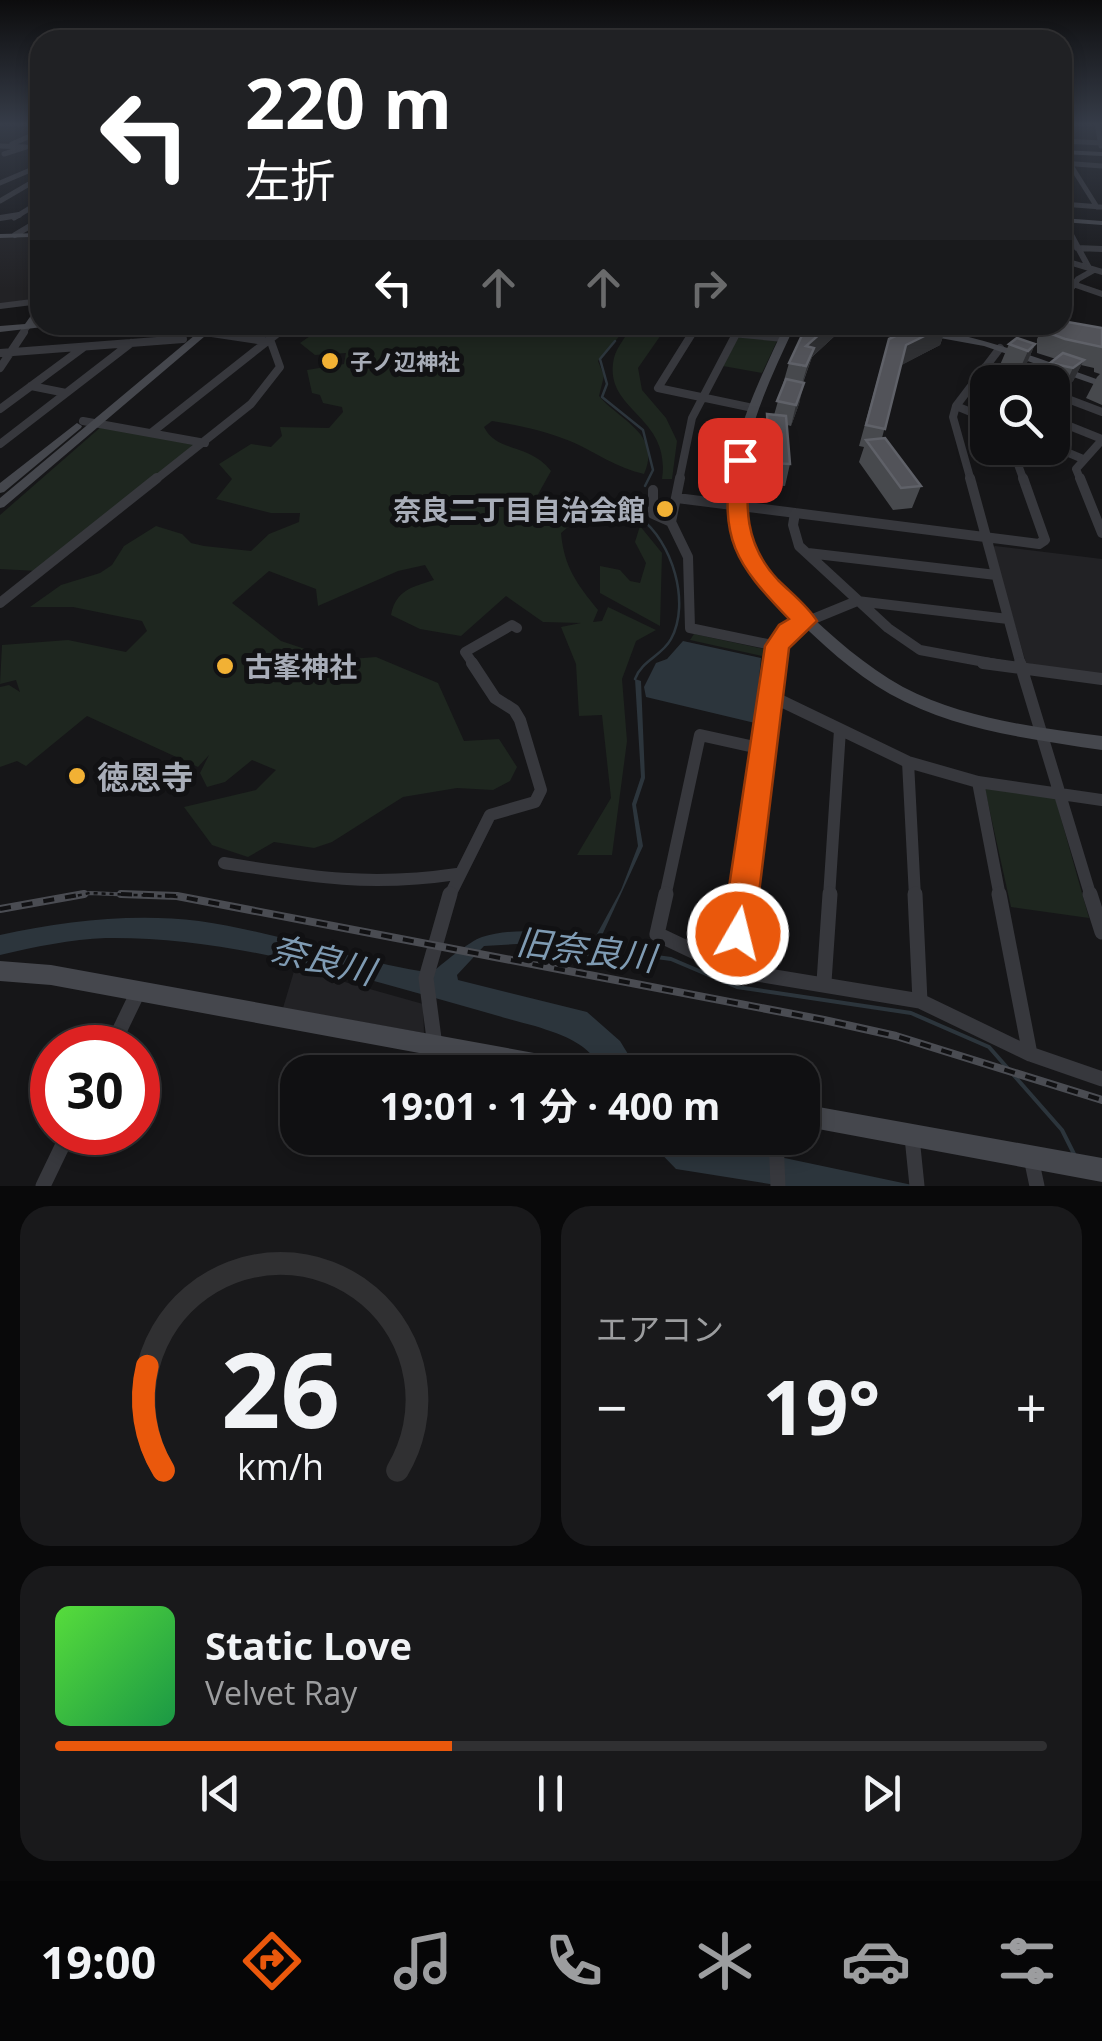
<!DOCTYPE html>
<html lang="ja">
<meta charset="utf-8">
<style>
:root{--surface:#101012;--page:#19191b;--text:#f1f3f6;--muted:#9c9d9f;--line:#303032;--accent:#ea580c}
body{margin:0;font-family:"Open Sans","Noto Sans JP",sans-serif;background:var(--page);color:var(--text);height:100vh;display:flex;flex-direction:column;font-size:38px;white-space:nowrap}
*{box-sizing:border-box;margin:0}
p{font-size:32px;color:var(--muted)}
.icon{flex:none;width:55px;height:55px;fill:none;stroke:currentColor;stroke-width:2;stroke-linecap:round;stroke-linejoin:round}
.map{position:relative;height:1186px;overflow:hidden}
.panel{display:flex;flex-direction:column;gap:20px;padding:20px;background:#09090a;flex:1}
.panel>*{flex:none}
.banner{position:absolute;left:30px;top:30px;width:1042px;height:305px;border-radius:30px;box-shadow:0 5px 15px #0003,0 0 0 2px var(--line);background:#202124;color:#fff;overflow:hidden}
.tools{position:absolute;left:970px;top:365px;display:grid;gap:20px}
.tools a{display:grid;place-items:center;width:100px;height:100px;border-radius:20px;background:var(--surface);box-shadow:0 5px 15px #0003,0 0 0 2px var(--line);font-size:50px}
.speed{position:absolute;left:30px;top:1025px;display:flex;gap:20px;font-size:50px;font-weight:700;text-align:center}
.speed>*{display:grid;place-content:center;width:130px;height:130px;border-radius:50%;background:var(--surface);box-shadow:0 5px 15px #0003,0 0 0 2px var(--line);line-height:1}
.speed .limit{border:15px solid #d22;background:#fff;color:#111}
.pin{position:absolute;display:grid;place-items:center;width:85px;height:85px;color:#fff;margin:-42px;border-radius:20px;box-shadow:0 5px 15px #0006}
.me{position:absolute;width:110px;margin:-55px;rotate:8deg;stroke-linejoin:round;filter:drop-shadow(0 0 8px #0008)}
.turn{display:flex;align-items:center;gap:35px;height:210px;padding:0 50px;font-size:45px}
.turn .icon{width:130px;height:130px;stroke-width:2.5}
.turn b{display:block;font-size:70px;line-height:85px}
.lanes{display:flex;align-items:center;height:95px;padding:0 50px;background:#0003;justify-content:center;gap:50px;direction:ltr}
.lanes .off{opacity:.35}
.big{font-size:75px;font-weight:700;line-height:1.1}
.panel .tile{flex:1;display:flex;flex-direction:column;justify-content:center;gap:15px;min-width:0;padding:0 35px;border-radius:30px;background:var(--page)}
.panel .dial{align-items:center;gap:0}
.dial svg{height:260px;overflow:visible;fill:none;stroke:var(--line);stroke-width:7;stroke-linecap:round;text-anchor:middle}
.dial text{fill:var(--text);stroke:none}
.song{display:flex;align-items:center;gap:30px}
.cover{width:120px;height:120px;border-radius:15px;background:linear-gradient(135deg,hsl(110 70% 55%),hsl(140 70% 35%))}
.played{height:10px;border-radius:5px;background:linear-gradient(90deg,var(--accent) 40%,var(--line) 40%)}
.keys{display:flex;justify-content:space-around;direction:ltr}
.heat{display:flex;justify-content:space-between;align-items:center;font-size:55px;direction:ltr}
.panel .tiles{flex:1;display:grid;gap:20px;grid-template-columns:1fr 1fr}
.tile:last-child{grid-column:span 2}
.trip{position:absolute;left:280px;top:1055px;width:540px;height:100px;border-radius:30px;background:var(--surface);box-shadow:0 5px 15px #0003,0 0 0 2px var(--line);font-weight:700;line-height:100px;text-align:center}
.menu{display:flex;height:160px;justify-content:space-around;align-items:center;background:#060607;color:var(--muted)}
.menu .icon{width:70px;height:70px}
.menu .active{color:var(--accent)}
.menu b{font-size:45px;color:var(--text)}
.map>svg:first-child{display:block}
</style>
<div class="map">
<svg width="1102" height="1186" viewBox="0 0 1102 1186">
<rect width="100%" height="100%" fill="#161618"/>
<path fill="#222225" d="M0 238H40V298L0 304Z
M995 546 1102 559V676L1026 663 992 548Z
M295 968 423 1004 424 1033 283 1008Z"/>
<path fill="#1e261f" d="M312 325H437L439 330 452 325H521L537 330 545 325H629L598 361 604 376 599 396C620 421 662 434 644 474 616 468 596 452 570 441 545 431 518 425 492 421L484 427C497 453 529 443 551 471L536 498 541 507 581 516 561 533C564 567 577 584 598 610L593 622 602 621 608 607 656 630 636 641 622 679 627 741 612 855H577L611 798 602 715 579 716 576 664 561 627 581 623 543 622 506 596 461 636 420 629 391 615C396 590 412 587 434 580L425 565 398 571 318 606 316 589 269 571 232 603 281 641 338 660 376 657 438 683 464 741 499 739 517 767 510 781 493 790 457 788 403 797 332 842 314 848 274 842 248 857 212 845 184 807 256 790 276 770 252 760 225 782 207 787 200 773 209 755 198 767 87 716 26 766 17 761 0 767V687L9 685 20 692 16 680 0 684 2 645 68 640 126 652 147 631 142 621 73 607H30L61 585 100 573 112 565 124 546 156 526 182 534 191 543 204 546 251 551 269 534 299 522 300 513H271L216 499 232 479 219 464 251 444 271 447 282 436 280 427 329 428 343 412 342 407 323 403 320 395 312 393 307 370 344 364 346 353 315 355 300 343 313 334 307 327Z
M632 325H650L651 329 663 332 638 368 642 390 666 418 677 441 672 479H662C672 415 602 411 614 358 617 346 627 336 632 325Z
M739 336 777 341 762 373 723 366Z
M102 426 196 444 38 571 0 569V515Z
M640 526 662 553 660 626 600 593V566L620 570 630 581 640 583 646 563 635 542Z
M694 634 769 650 761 729 752 725 756 724 762 656 690 640Z
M984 785 1055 797 1089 918 1011 907Z"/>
<path fill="#2c353c" d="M683 641 761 658 755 723 646 697 644 687 656 663 667 659Z
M635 679 641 681 645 778 636 805 643 846 592 957 534 943 484 946 457 975 458 980 587 1012 620 1041 639 1072H604C588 1043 566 1036 535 1026 399 990 249 936 106 938 71 939 35 947 0 955V935C65 921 132 913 199 921 278 932 354 962 432 973 440 965 470 941 482 937 512 927 563 930 591 945L621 890 638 846 632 804 641 777Z
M646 1138H690L917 1186H782L676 1169Z"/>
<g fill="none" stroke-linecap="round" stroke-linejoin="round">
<path stroke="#2c353c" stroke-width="2.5" d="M615 341 600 359 607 384 602 397 643 430 653 470 645 486
M635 679C642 660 662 656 671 639 691 603 672 541 640 518"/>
<path stroke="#2c353c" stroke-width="4" d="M594 952 617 959 642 955 671 959 737 987 911 1013 989 1047 1062 1130 1075 1156"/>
<path stroke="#37383d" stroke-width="5" d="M15 123 19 125
M1097 123 1101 146
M1062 141 1102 143
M12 144 37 133
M0 146 26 147 4 154
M1062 163 1102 166
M1070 164 1097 207
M0 183 40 166
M0 201 36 180
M1062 204 1101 207
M14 218 40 202"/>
<path stroke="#37383d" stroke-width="6" d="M0 218 19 215
M1063 220 1089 268
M15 235 40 220
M1077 248 1102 249
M1062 260 1102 272
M1073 284 1102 294
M1062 301 1078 279 1094 270
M0 306 40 301
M653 325 747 334
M205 332 220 334
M22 334 28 326
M276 334 288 325
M692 334 694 331"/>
<path stroke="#37383d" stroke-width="8" d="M693 332 658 388 753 408
M722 332 784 338
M0 353 183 339
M985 367 1026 382
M0 368 24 332
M31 386 66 393
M971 386 988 392
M1052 393 1102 412
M956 406 988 419
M0 409 84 347
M1052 419 1102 439
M83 421 205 443
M151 433 279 332
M0 444 131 343
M1052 446 1083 459
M1012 448 1024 481
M154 481 251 404 280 367 271 342 205 332
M679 481 692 418 736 334
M971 481 953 417 956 406 1000 348
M1081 481 1076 469 1102 440"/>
<path stroke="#37383d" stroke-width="10" d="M680 478 671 522 688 557 690 628 777 646
M970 478 1021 665
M1080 478 1102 533
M653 490V514L671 522
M677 498 1039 544 1045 540 1023 478
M795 513 793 525 799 546 888 628 920 650 1001 665
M808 553 996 575
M0 603 157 478
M474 665 465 652 512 625 517 628
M774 665 777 646 796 626 857 601 1008 619"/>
<path stroke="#37383d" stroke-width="12" d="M983 663 1102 679
M1020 663 1091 897
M773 697 908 762 978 782 1102 800
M908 762 915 897
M978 782 1000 897
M224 863C311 877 369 887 457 874
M449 897 490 815 535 802 541 790 520 720 514 710 495 698 472 663
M665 897 700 735 763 749
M743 897 775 663
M829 897 840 730"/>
<path stroke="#37383d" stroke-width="15" d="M666 894 657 934 733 970
M743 894 733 970 920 1001 1030 1054 1102 1079
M915 894 920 1001
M999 894 1030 1054
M1090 894 1102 932
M824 982 830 894
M435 1046 426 978 450 894
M111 1048 138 992
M912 1137 917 1186
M776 1138 778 1186
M1031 1158 1037 1186
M43 1186 69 1132"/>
<path fill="#45474d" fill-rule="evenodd" d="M0 123H4L0 126Z
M1062 150 1102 152V156L1062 154Z
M1062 218 1102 221V225L1062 222Z
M40 233V237L0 238V234Z
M1062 284 1073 286 1074 288 1070 291 1062 290Z
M40 306V316L35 323 40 322V325H45L43 327 0 332V326L25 324 37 307Z
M207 325H218L4 507 0 508V498Z
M785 325H795C767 386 734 452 742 521 747 558 776 583 801 607 833 637 865 666 903 687 965 719 1034 727 1102 736V750C1030 739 954 730 890 694 853 673 821 643 790 613 763 587 733 559 730 520 723 450 757 386 785 325Z
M880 325C956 325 1032 356 1102 381V387L984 346 885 328Z
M77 423 82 426 81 428 4 492 0 493V483Z
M0 961 51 965 578 1061 586 1064 589 1072H522L51 985 0 981Z
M802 1104 1102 1158V1182L802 1126Z"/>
<defs>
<path id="rail-far1" d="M70 897 90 893 180 897"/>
<path id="rail" d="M121 894 177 896 824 1020 896 1036 1102 1100
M0 909 84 894"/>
</defs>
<use href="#rail-far1" stroke="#4a4c52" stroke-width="4"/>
<use href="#rail" stroke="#4a4c52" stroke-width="8"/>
<use href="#rail-far1" stroke="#111113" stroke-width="2.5" stroke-dasharray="4" stroke-linecap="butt"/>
<use href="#rail" stroke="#111113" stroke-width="4" stroke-dasharray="11" stroke-linecap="butt"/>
</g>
<path fill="#47494d" d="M947 325 940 345 901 365 882 438 921 486 912 508 893 510 859 462 864 447 859 446 883 359 889 339Z
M1044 325 1102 328V405L1086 398 1097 377 1100 374 1094 372V368L1081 365 1073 381 1063 389 1052 387V382H1041L1050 363 1056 359 1037 353V339Z
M839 332 812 357 803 383 799 404 791 426 787 425 790 464 785 486 765 485 763 436 767 414 774 415 789 363Z
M1009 344H1035L1026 365 1019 371 1000 365Z"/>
<path fill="#2f3033" d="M830 325H841L839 332 812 357 801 387 809 360 801 367 806 346Z
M947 325 940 345 900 366 906 345Z
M1035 344 1026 365 1019 371 1028 351Z
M1084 360 1073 381 1063 389 1073 368Z
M804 383 799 404 791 426 796 405Z"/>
<path fill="#525359" stroke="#5f6168" stroke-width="2.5" d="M1062 321 1102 328V347L1065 339 1046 332V325H1062Z
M811 325H830L806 346 814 348 806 366 789 363 804 331Z
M918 325H947L906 345 885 429 866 425 889 339Z
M1017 338 1035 344 1028 351 1009 344Z
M1063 353 1084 360 1073 368 1050 363Z
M786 379 804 383 796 405 777 401Z
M767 414 786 416 790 464 770 463Z
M885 438 921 486 901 488 866 440Z"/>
<linearGradient id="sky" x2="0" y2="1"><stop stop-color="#0c0c0d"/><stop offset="0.43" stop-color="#363c48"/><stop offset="1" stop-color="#363c48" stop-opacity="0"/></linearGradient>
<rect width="1102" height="289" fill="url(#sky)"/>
<path fill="#ea580c" stroke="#983908" stroke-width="2.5" d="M740 455 750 460C745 506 744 544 778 580 791 593 807 605 817 621L789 648 754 934 749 945 738 949 727 945 722 934 765 646 779 625 789 619C734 562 720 540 731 460Z"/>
<g fill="#f2b134" stroke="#111113" stroke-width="4">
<circle cx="330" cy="361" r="10"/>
<circle cx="665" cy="509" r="10"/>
<circle cx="225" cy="666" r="10"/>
<circle cx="77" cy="776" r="10"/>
</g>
<g text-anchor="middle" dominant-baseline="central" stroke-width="10" stroke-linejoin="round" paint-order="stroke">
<g font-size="22" font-weight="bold" fill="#a8adb8" stroke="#111113" text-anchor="start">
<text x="350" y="361">子ノ辺神社</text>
</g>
<g font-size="28" font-weight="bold" fill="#a8adb8" stroke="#111113" text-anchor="end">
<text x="645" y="509">奈良二丁目自治会館</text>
<text x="245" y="666" text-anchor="start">古峯神社</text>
</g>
<g font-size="32" font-weight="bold" fill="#a8adb8" stroke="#111113" text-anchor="start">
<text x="97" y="776">徳恩寺</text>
</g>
<g font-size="35" font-style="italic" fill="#7f9bb3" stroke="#111113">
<text transform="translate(586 949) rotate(7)">旧奈良川</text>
<text transform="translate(323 959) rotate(14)">奈良川</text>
</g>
</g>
</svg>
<div class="tools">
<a><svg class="icon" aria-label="search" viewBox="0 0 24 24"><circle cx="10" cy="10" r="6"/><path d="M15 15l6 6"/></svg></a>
</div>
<div class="speed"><div class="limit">30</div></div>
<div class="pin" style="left:740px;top:460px;background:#d93025"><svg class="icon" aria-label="arrive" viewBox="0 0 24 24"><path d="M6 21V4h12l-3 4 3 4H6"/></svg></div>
<svg class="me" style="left:738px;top:934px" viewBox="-20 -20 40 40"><circle r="17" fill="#ea580c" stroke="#fff" stroke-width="3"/><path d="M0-11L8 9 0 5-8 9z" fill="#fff"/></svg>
<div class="trip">19:01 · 1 分 · 400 m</div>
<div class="banner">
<div class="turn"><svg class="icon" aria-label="left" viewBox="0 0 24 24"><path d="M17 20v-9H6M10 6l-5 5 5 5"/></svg><div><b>220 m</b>左折</div></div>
<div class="lanes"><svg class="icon" aria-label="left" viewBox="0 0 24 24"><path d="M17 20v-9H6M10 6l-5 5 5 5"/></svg><svg class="icon off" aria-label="ahead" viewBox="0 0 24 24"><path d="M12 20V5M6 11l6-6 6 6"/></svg><svg class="icon off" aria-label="ahead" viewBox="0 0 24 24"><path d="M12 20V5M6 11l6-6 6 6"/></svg><svg class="icon off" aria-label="right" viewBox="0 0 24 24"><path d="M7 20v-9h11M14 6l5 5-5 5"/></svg></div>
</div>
</div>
<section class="panel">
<div class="tiles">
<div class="tile dial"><svg viewBox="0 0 100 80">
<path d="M14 69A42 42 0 1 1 86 69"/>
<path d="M14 69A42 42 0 0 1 9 37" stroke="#ea580c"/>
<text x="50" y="56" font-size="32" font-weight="700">26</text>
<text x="50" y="72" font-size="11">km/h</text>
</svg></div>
<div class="tile"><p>エアコン</p>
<div class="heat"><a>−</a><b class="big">19°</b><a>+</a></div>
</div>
<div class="tile">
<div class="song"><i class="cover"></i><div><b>Static Love</b><p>Velvet Ray</p></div></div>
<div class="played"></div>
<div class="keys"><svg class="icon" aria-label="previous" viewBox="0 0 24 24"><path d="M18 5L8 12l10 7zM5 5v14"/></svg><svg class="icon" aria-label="pause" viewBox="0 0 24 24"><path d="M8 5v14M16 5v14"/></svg><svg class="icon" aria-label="next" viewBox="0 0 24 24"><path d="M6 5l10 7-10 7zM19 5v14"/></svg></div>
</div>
</div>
</section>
<nav class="menu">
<b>19:00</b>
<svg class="icon active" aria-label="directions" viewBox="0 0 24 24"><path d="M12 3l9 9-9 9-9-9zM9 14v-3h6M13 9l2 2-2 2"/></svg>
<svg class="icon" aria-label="music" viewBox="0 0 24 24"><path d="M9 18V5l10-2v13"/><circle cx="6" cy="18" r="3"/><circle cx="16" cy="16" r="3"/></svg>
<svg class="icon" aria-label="phone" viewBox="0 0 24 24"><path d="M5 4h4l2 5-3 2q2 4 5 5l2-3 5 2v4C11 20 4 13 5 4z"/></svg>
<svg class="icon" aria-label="climate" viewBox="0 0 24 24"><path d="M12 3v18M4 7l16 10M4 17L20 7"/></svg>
<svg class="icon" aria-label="car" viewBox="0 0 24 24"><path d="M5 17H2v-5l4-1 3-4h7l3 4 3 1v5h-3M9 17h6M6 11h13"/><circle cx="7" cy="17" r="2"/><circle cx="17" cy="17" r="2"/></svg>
<svg class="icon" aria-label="filters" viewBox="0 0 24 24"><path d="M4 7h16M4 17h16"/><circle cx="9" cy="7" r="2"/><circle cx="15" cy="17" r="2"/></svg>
</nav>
